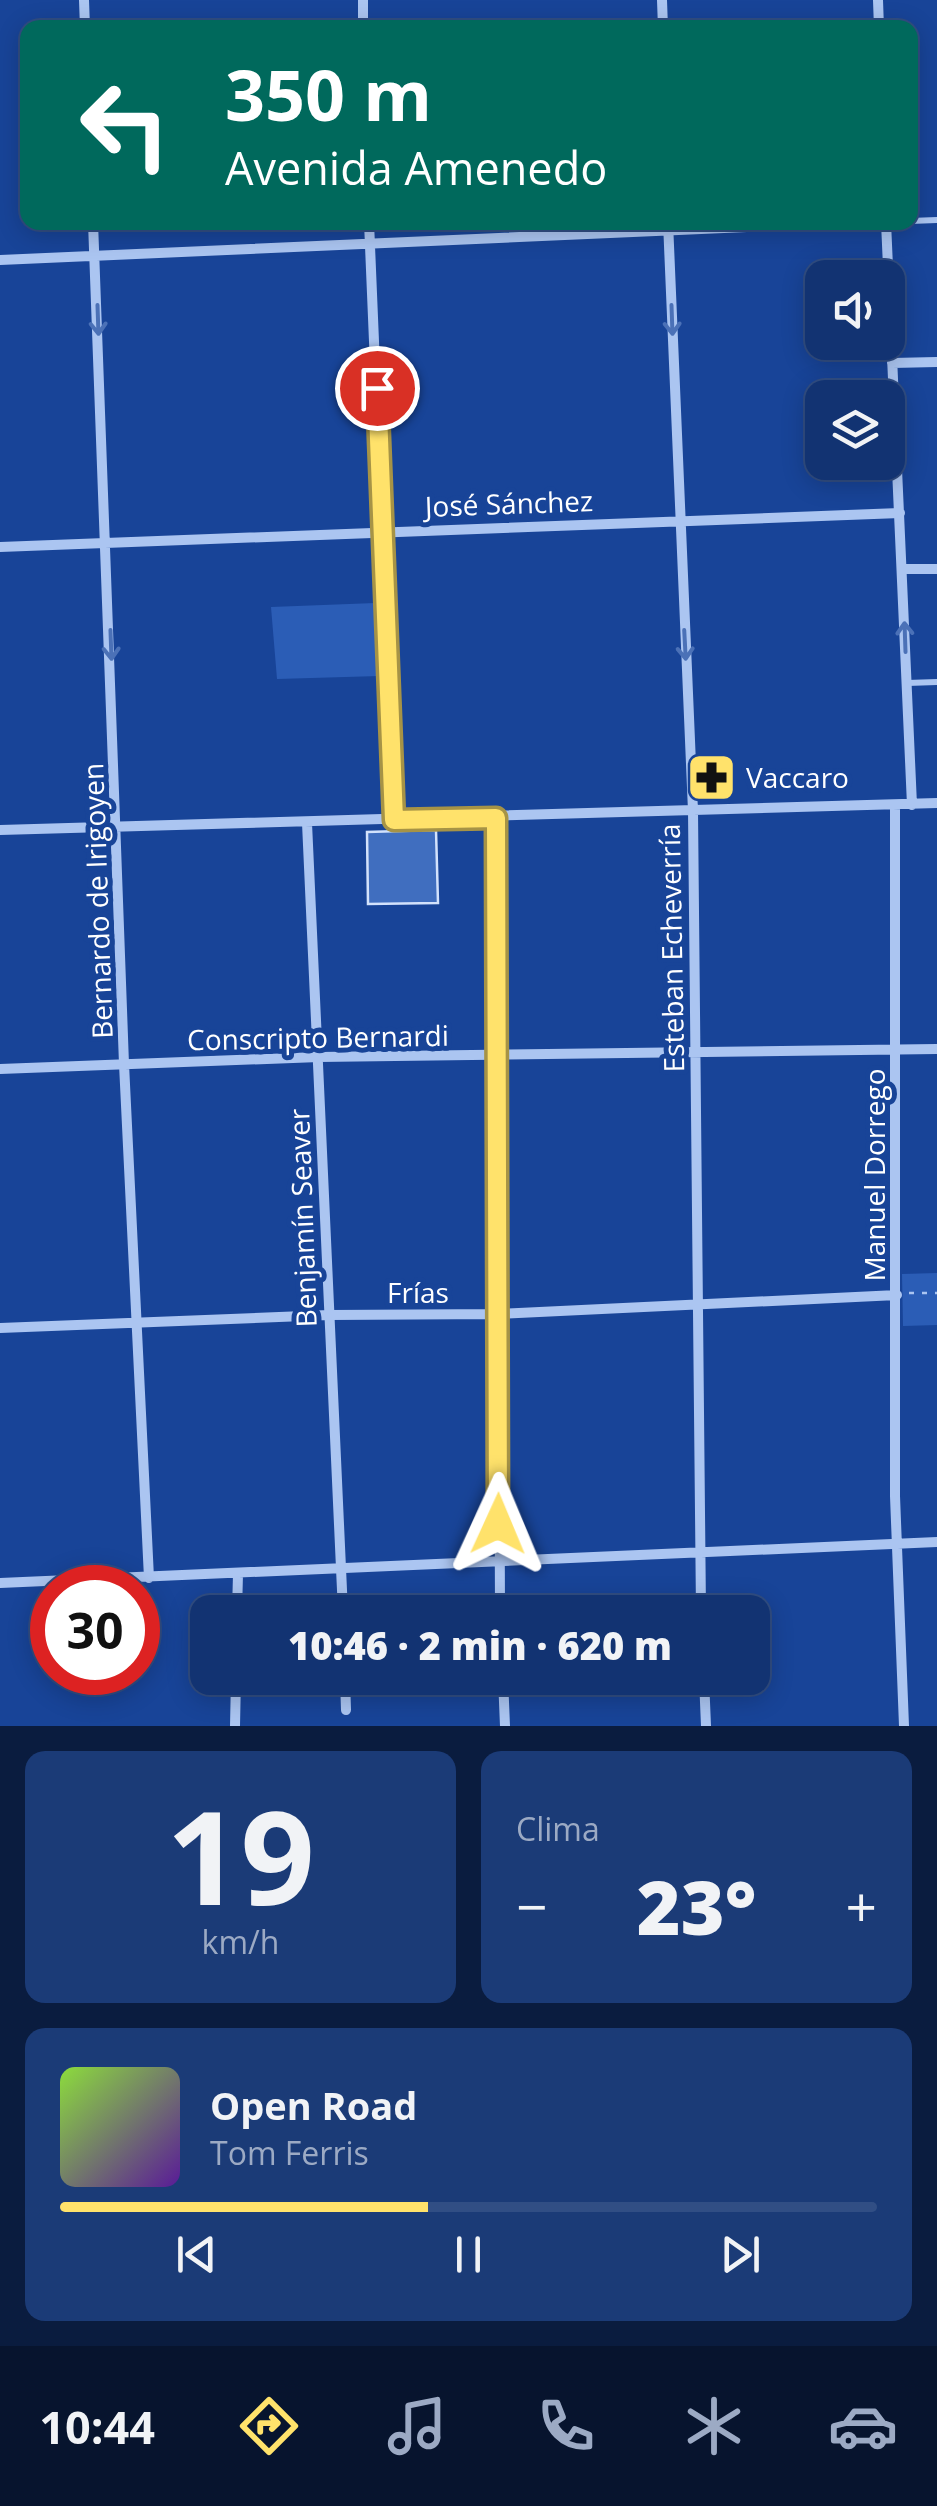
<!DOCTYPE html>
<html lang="es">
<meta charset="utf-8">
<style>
:root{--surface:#123372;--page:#1b3b77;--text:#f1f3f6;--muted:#9caac4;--line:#314e84;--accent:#ffe26b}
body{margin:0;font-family:"Open Sans",sans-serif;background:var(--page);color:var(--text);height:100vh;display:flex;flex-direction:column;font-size:38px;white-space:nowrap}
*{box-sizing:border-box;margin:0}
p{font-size:32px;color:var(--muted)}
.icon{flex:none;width:55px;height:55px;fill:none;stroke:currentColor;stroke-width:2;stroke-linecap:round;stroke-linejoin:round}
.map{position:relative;height:1726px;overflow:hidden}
.panel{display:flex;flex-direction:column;gap:25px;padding:25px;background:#0a1c3f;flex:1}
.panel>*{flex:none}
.hud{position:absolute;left:20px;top:20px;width:898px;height:210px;border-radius:20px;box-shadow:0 5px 25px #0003,0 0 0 2px var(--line);background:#00695c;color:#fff;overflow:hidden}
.buttons{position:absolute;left:805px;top:260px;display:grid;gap:20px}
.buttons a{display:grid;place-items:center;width:100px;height:100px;border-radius:20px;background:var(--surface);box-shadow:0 5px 25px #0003,0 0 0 2px var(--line);font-size:50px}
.speed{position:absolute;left:30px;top:1565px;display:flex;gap:20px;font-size:50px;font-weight:700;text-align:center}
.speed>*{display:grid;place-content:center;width:130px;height:130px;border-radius:50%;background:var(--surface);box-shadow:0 5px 25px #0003,0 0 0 2px var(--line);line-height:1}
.speed .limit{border:15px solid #d22;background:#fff;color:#111}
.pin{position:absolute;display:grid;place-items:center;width:85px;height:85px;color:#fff;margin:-42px;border:5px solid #fff;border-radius:50%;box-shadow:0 2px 10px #0007}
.me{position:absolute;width:110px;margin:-55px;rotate:1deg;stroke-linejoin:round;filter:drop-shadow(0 0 8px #0008)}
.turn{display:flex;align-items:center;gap:35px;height:210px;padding:0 40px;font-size:45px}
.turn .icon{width:130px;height:130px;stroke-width:2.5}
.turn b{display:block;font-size:70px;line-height:85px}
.big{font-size:75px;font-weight:800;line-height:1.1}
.panel .card{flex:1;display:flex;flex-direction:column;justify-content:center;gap:15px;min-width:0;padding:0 35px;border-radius:20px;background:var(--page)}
.panel .dial{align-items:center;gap:0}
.dial b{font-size:130px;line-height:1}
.song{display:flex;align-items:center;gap:30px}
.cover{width:120px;height:120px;border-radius:15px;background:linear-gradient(135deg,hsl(90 70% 55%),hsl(270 70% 35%))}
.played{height:10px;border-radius:5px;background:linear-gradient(90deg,var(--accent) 45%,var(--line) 45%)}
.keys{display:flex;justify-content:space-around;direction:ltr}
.heat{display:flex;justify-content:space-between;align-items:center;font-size:55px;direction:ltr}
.panel .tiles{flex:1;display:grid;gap:25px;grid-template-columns:1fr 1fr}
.card:last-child{grid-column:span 2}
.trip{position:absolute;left:190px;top:1595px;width:580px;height:100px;border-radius:20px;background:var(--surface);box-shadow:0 5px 25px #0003,0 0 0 2px var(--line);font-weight:800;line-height:100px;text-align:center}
.dock{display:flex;height:160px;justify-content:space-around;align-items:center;background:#07142e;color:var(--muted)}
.dock .icon{width:70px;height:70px}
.dock .selected{color:var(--accent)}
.dock b{font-size:45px;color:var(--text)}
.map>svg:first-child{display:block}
</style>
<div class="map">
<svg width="937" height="1726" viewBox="0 0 937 1726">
<rect width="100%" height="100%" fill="#184498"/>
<path fill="#2b5db6" d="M375 603 379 676 277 679 271 607Z
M937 1273V1325L903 1326 902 1274Z"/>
<path fill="#406ebf" stroke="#d3e2fc" stroke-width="2.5" d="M436 830 438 903 368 904 367 832Z"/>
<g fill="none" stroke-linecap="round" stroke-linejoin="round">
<path stroke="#abc5f1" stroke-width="2.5" stroke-dasharray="5 8" stroke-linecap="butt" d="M909 1293H937"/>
<path stroke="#abc5f1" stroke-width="6" d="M910 221 937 220
M907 683 937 682"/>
<path stroke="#abc5f1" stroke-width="10" d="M84 0 85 28
M363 0V28
M662 0 663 28
M878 0 879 28
M93 222 124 1064 149 1578
M369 222 394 820
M668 222 693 811 701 1612
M886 222 912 805
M0 260 862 222
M892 363 937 362
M0 547 900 513
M903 569H937
M895 805V1496L904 1726
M497 818 500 1612
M307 823 343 1612
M0 830 937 803
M0 1069 319 1057 937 1049
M0 1328 329 1315 500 1314 897 1295
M0 1583 937 1542
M237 1612 238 1574
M345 1678 346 1710
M503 1678 505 1726
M704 1678 706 1726
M235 1726 236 1678"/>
</g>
<defs><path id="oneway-shaft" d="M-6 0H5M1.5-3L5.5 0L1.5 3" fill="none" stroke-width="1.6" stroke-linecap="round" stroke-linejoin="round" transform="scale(2.5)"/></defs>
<g stroke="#4b71b7">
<use href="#oneway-shaft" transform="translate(98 320) rotate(88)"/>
<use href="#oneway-shaft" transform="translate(672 320) rotate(88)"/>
<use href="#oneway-shaft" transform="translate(905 637) rotate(-92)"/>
<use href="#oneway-shaft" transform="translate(111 645) rotate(88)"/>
<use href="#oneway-shaft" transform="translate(685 645) rotate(87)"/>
</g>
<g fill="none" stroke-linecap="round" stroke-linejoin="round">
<defs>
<path id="route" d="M377 388 394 820 496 818 498 1524"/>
</defs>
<use href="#route" stroke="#a69346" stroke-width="25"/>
<use href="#route" stroke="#ffe26b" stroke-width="18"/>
</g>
<defs>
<symbol id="pharmacy-square" viewBox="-11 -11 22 22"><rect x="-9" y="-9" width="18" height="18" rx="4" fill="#ffe26b" stroke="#184498"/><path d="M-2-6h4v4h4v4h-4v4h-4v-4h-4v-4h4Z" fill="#111"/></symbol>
</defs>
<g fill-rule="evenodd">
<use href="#pharmacy-square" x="684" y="750" width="55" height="55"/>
</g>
<g text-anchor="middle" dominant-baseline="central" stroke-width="10" stroke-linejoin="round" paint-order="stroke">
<g font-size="28" fill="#fff" stroke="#184498">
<text transform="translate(509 503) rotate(-2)">José Sánchez</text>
<text transform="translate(97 901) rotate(-92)">Bernardo de Irigoyen</text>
<text transform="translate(671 948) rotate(-91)">Esteban Echeverría</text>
<text transform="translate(318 1037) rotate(-1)">Conscripto Bernardi</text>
<text transform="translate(874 1175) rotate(-90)">Manuel Dorrego</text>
<text transform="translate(302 1218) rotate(-92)">Benjamín Seaver</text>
<text x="418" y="1292">Frías</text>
</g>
<g font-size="28" fill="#fff" stroke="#184498" text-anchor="start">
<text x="746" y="777">Vaccaro</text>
</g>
</g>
</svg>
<div class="buttons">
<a><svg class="icon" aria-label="sound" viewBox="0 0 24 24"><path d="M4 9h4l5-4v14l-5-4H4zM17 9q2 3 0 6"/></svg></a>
<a><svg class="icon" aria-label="layers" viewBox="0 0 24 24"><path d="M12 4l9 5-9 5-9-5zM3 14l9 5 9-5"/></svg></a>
</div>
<div class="speed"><div class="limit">30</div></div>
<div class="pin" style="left:377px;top:388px;background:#d93025"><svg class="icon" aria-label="arrive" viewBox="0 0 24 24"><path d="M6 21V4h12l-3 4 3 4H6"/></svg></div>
<svg class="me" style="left:498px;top:1524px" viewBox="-20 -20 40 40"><path d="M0-17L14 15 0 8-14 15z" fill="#ffe26b" stroke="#fff" stroke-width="4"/></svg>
<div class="trip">10:46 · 2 min · 620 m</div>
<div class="hud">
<div class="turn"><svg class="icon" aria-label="left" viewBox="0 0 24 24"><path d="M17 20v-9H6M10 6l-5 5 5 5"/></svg><div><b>350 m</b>Avenida Amenedo</div></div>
</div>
</div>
<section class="panel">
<div class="tiles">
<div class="card dial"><b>19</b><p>km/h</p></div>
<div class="card"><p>Clima</p>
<div class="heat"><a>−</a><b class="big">23°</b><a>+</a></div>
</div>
<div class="card">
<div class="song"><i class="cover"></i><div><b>Open Road</b><p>Tom Ferris</p></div></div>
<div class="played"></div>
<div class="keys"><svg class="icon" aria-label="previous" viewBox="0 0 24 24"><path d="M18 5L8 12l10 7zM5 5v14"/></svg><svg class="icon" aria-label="pause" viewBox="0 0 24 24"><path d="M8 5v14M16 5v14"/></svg><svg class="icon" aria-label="next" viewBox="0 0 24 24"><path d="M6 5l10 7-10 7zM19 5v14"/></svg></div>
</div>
</div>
</section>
<nav class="dock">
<b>10:44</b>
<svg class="icon selected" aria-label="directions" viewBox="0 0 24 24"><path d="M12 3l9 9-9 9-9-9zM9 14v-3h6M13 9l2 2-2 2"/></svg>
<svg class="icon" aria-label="music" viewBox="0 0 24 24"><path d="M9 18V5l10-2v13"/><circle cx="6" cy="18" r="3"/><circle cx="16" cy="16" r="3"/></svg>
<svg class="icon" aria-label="phone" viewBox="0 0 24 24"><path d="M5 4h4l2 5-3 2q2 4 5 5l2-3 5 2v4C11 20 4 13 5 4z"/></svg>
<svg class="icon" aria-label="climate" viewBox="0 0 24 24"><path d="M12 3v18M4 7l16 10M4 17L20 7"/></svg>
<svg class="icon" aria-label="car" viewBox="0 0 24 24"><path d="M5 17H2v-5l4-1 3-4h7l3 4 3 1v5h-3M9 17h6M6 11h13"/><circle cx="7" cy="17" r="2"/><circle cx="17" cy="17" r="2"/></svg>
</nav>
